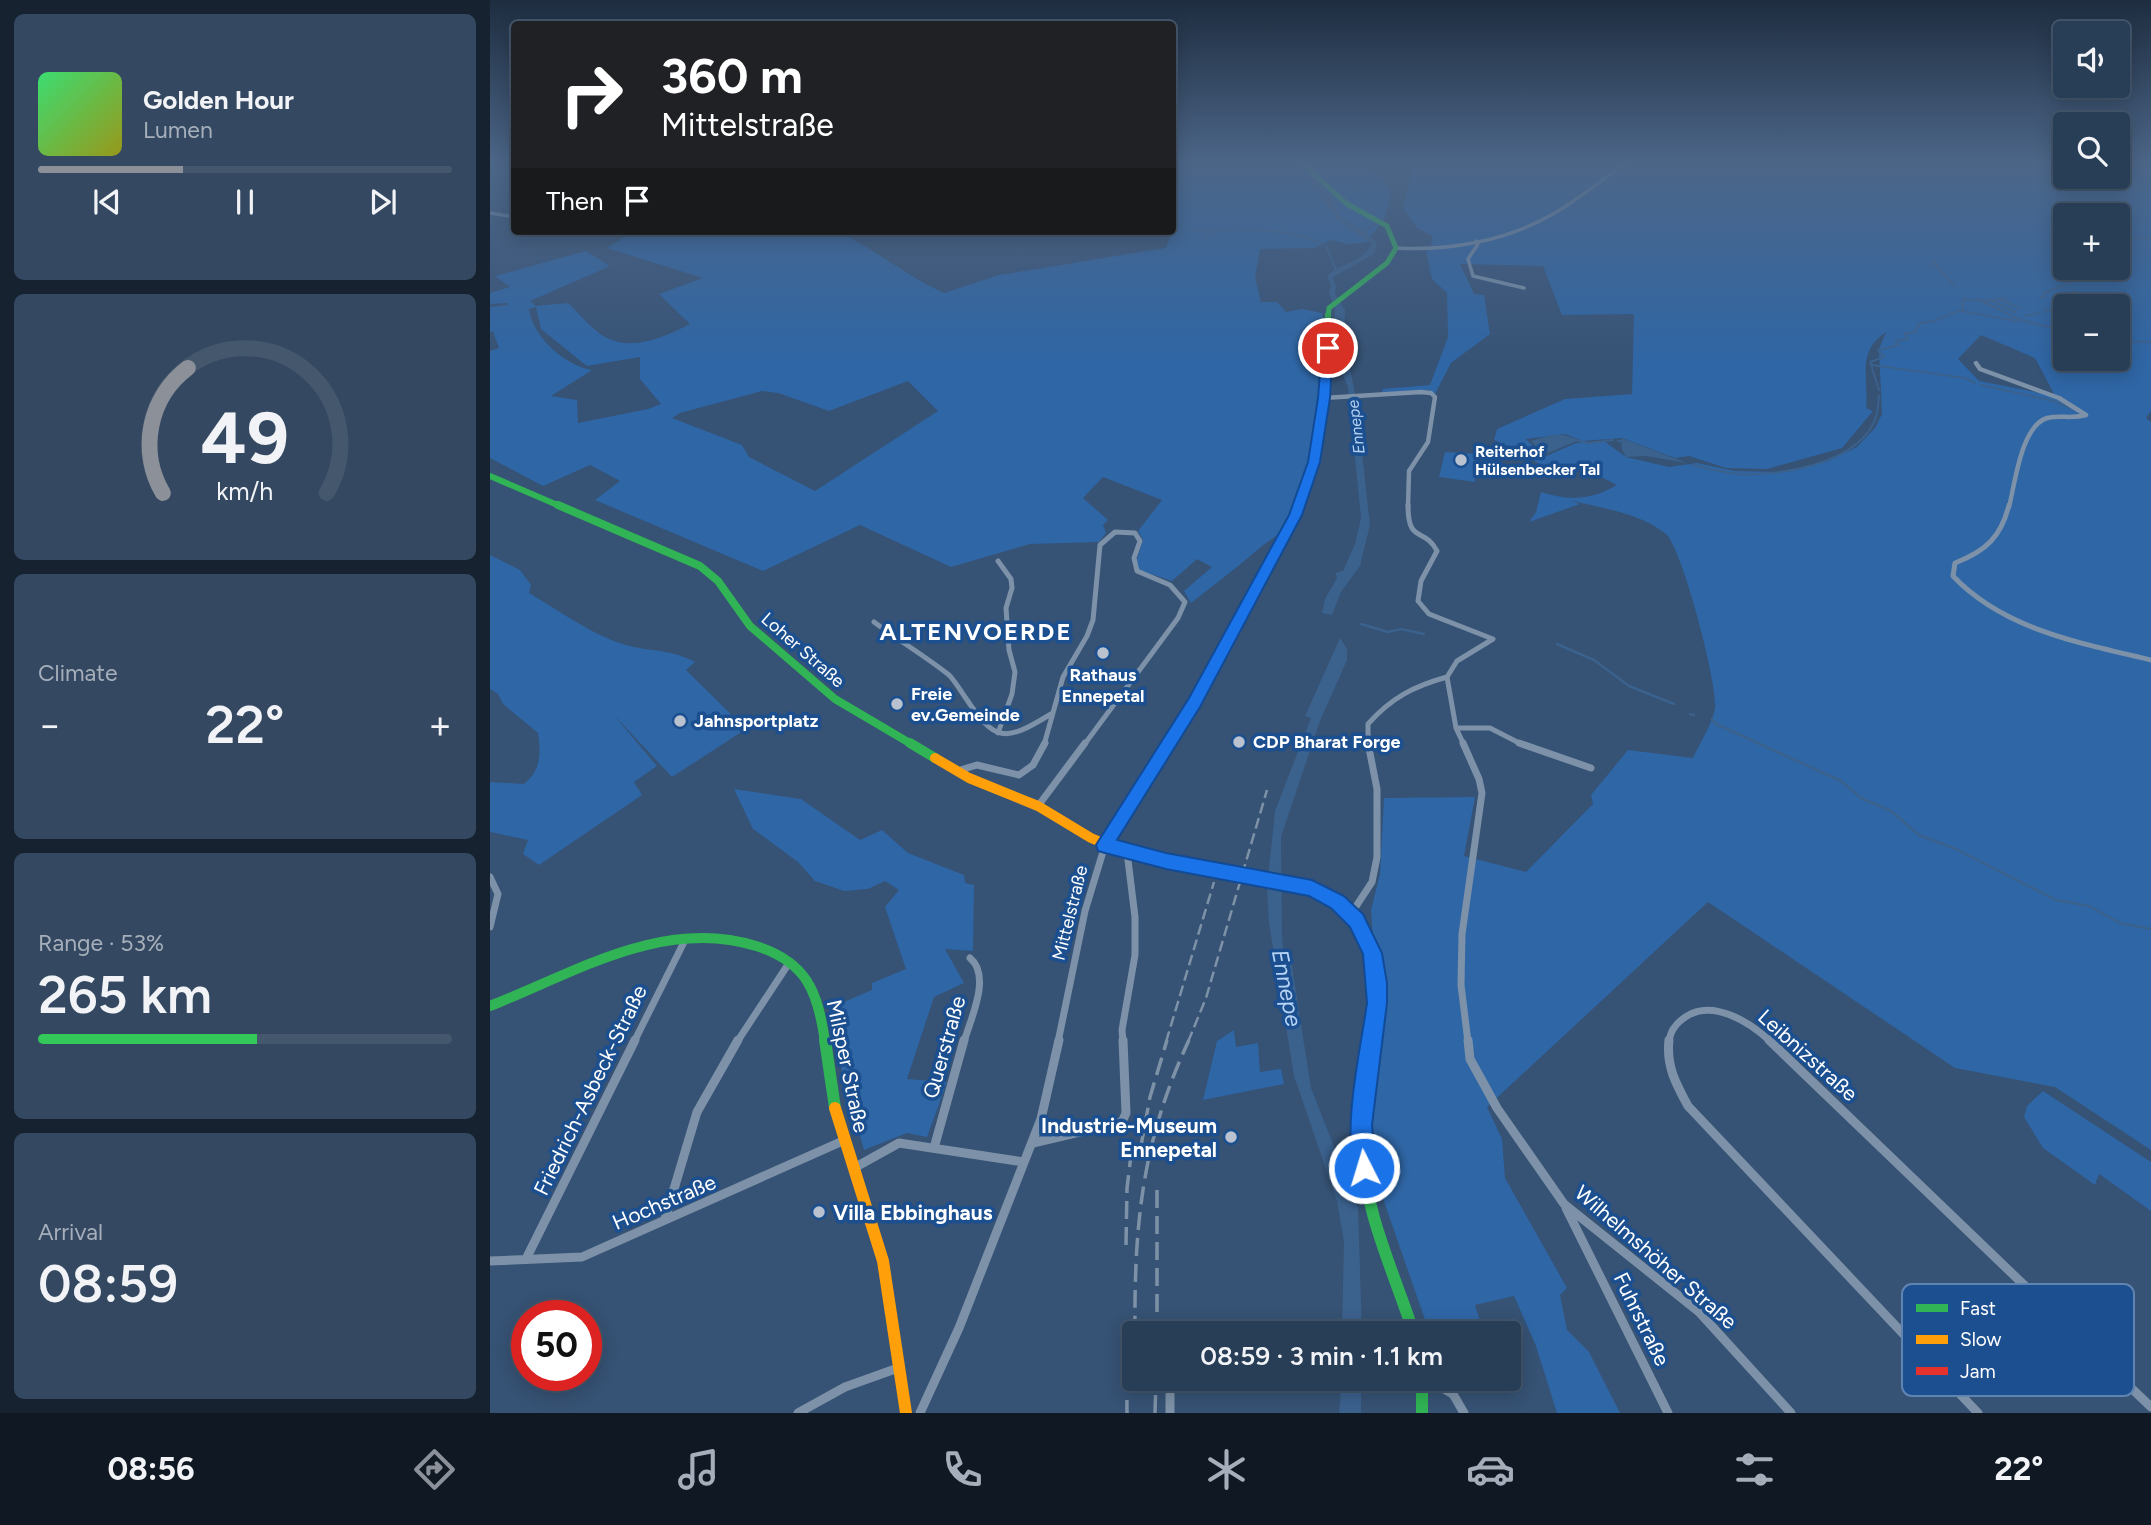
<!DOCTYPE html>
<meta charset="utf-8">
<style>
:root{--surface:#283e57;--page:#344961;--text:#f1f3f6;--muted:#a5aeba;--line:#44576d;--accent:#8c9099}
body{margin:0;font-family:Figtree,sans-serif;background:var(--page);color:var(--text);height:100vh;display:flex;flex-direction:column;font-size:26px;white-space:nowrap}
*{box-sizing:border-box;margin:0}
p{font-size:23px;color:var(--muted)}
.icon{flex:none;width:38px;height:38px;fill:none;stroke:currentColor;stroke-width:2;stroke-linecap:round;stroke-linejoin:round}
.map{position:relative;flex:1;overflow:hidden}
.sheet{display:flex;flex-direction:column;gap:14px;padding:14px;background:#162230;width:490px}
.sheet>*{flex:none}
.banner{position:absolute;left:21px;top:21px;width:665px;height:214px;border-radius:7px;box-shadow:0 4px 18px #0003,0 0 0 2px var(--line);background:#202124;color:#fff;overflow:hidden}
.tools{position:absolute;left:1563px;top:21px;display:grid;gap:14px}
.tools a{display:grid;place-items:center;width:77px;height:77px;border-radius:7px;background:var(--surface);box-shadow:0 4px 18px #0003,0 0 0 2px var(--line);font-size:35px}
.speed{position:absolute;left:21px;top:1300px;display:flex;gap:14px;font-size:35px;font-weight:700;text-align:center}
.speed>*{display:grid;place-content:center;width:91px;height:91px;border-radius:50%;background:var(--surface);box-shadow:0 4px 18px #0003,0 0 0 2px var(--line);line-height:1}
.speed .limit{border:10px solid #d22;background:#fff;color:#111}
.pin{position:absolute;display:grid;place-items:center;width:60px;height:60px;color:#fff;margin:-30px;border:4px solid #fff;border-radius:50%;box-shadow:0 2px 7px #0007}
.me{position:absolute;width:77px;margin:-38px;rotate:355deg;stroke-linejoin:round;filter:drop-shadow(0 0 5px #0008)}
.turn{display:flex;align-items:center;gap:24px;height:147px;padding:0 35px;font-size:32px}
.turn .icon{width:91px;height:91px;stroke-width:2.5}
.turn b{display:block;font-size:49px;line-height:60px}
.then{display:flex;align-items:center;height:66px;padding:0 35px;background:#0003;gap:14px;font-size:26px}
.big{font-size:52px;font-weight:600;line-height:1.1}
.sheet .card{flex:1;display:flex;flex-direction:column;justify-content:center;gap:10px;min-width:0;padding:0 24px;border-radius:10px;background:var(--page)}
.sheet .dial{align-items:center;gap:0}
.dial svg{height:182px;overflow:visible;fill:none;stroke:var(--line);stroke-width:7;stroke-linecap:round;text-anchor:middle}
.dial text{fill:var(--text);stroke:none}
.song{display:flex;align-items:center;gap:21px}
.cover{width:84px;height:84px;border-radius:10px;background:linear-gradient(135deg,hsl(140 70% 55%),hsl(60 70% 35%))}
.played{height:7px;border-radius:4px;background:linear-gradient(90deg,var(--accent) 35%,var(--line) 35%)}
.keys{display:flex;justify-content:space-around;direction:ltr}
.heat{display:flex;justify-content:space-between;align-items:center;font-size:38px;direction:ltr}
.charge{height:10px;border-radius:5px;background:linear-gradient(90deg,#34c759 53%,var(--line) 0)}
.trip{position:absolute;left:632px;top:1321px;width:399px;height:70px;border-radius:7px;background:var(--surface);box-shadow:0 4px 18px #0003,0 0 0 2px var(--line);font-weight:600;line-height:70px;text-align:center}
.dock{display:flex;height:112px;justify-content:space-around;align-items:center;background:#101923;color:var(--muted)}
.dock .icon{width:49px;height:49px}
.dock .on{color:var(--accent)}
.dock b{font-size:32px;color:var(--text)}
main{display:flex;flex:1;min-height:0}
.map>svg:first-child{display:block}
</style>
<main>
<section class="sheet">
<div class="card">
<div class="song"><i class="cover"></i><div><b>Golden Hour</b><p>Lumen</p></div></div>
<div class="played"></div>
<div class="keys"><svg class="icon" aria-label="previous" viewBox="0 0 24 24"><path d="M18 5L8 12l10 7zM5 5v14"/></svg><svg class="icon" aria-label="pause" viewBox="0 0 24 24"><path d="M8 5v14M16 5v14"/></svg><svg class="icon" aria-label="next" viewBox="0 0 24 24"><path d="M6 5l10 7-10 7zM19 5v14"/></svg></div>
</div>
<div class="card dial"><svg viewBox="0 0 100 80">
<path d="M14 69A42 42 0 1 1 86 69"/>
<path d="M14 69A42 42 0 0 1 25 14" stroke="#8c9099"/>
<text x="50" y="56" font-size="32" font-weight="700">49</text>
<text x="50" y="72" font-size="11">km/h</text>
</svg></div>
<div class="card"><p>Climate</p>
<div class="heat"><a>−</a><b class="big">22°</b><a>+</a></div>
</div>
<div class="card"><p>Range · 53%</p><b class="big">265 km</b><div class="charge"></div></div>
<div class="card"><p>Arrival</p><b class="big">08:59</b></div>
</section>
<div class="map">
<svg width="1661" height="1413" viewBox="0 0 1661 1413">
<rect width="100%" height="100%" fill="#365274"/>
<path fill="#2f66a5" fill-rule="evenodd" d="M683 164H870L894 180 902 193 894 219 877 242 858 244 840 240 825 248 770 249 765 277 771 302H787L796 312 812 309 832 313C842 360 824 486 796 526 791 534 780 540 772 546 749 566 725 584 701 603L694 591 722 567 707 559 682 581 649 570 646 562 653 540 648 531 672 500 613 477 593 498 618 520 613 525 616 533 609 542 540 544 461 567 370 525 273 571 105 500 130 481 100 465 53 486 0 458V351L9 348 3 331 0 332V307L18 305 17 303 0 304V293L20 287 5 276 96 251 120 266 40 301 46 306 78 303C89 313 101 329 115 337 142 352 175 337 200 324L169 294 213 278 117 248 144 231H346C384 248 416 276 454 293L509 275 676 248 689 216 683 209ZM46 307 51 329 97 366 150 357V379L171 404 158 409 88 423 87 400 61 396 102 370C75 366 42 336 39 309ZM418 381 448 411 325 491 259 457 252 445 182 418 190 413 272 391 288 393 339 411Z
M924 164H1575V177H1628V164H1661V411L1656 418 1661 422V1150L1565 1087 1465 1068 1218 902 997 1107 1012 1139 1015 1178 1077 1288 1070 1295 1077 1330 1099 1352 1130 1413H1067L1046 1346 1024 1296 985 1305 994 1333 944 1334 939 1331 891 1193 881 1149 880 1118 893 1013 894 966 883 939 881 910 890 874 894 798 985 797 974 856 1036 872 1103 804 1101 795 1138 750 1203 758C1209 745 1223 722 1225 708 1228 685 1192 548 1176 534 1149 512 1112 509 1080 500L1090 504 1039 522 1046 512 1051 492C1079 501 1101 500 1127 485L1091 467 1061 470 1031 454 1052 458 1086 443 1114 441 1136 457 1179 467 1207 463 1244 471 1295 472 1336 462 1367 447 1385 428 1392 414 1389 349 1396 332C1366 352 1379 377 1376 408L1383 411 1352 448 1277 469 1236 468 1199 456 1185 458 1132 438 1092 441 1075 434 1036 439 1048 451 1041 449 1037 452 1032 448 1026 449 1004 440 1007 429 1075 399 1142 394 1144 314 1072 315 1053 266 970 264 984 294 994 295 1000 334 961 363 945 394 939 390 893 394 892 389 940 385 958 337 957 293 942 279 936 251 941 249 942 236 926 227 913 208ZM1575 215H1628V268H1575ZM1575 306H1628V359H1575ZM1491 335 1545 358 1565 396 1489 381 1468 359Z
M955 452 988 454 985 482 949 477Z
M0 555 30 570 41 585 39 593C70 611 102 635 136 645 161 652 181 649 205 662L196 670 256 729 182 777 123 714 167 766 144 782 152 795 49 865 33 854 38 840 0 832V782L34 784C51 770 51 754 48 733L13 704 8 694 0 689Z
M244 789 311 799 370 840 392 830 418 853 474 875 475 883 484 885 483 951 455 949 474 983 444 997 417 1079 457 1082 437 1137 417 1133 374 1150 353 1078 340 1008 382 990V983L416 969 395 907 409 890 395 881 378 889 354 891 325 881 308 862 263 829Z
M744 1030 746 1047 768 1043 770 1072 791 1069 794 1084 713 1100 727 1041Z
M1553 1091 1661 1162V1211L1609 1174 1605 1185 1553 1148 1534 1117 1537 1106Z"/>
<path fill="#3b618d" d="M802 164H810L842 196 846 210 853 219 875 231 887 244 884 254 843 277 846 287 845 294 855 310 854 338 866 399 880 525 870 566 851 592 842 615 832 613 835 599 847 578 845 573 853 571 865 544 871 518 858 387 844 353 845 308 839 293 841 286 837 276C852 261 869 266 882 244L849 221 829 195 830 191Z
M1061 435H1074L1089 440 1056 454 1051 452 1041 441Z
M1131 438 1197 463 1156 456 1136 457 1132 450Z
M850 638 857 649V660L830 721 791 837 792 936 793 949 801 960 821 1088 868 1208 872 1333H852L854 1241 847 1201 804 1076 779 923 777 887 785 811 821 718 815 716Z
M852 1379H871V1413H849Z"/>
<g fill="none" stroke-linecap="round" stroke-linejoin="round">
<path stroke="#3b618d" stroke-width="2" d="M853 164 864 177 874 208 891 216 888 222 873 232
M700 230C742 230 795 225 834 244
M714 239 724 232
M836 246 846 270
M1628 248 1641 239 1661 238
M1442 260 1464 286
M1603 273 1609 268
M1550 298 1555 297 1554 293 1595 277 1597 279
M1487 299 1531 320 1575 331
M1500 300 1526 312
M1510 300 1530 308
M1472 311 1527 321
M1554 311 1564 308 1571 301V297L1584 291
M1534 316 1550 313
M1628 341 1661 342
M1382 365 1475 378 1485 383
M1491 385 1563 401 1581 408
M1389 390 1380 362 1394 357 1388 350 1409 345 1405 341 1418 339 1414 333H1424L1430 323 1444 321 1473 309V299L1497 301 1516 298
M1088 441 1099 443 1123 440
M1128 441H1131
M1016 451 1047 453
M1202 465C1218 468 1233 473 1250 474 1291 476 1371 463 1386 417 1388 411 1388 403 1389 396"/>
<path stroke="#3b618d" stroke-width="2.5" d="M871 624 898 632 911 629 934 634
M1067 644 1104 660 1139 686 1184 704
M1200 714 1204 715
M1222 719 1226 724 1351 781 1371 798 1401 811 1429 835 1466 849 1566 900 1599 906 1630 923 1661 929"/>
<path stroke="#7d92a8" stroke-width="3.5" d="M0 213 24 217
M986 241 988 244 978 259 983 276 1034 288
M906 248C959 251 1016 241 1063 214 1088 200 1111 181 1134 164"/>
<path stroke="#7d92a8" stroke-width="4.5" d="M1486 363 1490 369 1569 398 1596 415C1583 419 1570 415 1557 418 1531 426 1525 484 1519 507
M834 398 931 392 941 393 945 397 938 442 919 471 918 507"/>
<path stroke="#7d92a8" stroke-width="5" d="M918 505C918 545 934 526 947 551L931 581 928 601 939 614 1003 639 967 661 957 677
M1519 505C1511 537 1496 551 1465 563L1463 576C1514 630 1591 643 1661 660
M508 561 521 579 522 588 516 608 519 650 525 672 522 694 508 733
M384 622C408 640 435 656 459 675 465 681 470 690 475 697 505 742 514 743 561 714
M957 677 966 728 974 745
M966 728H1000L1033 745
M554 745 573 677 597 636 603 620 610 545 625 532 645 533 650 541 644 558 647 571 680 585 695 602 688 618 594 745
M878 745V724C901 698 924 686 957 677"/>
<path stroke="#7d92a8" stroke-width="7" d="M973 743 989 779 992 793 972 934 971 985 978 1042
M1029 743 1101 768
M467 771 487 765 529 775 543 765 555 743
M548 806 595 743
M0 877 8 894 0 927
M861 914 882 882 887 857V789L878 743
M144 1042 196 938
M247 1042 299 963
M474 1042C480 1020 502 976 480 958
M568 1042 595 911 615 845
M633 1042 632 1030 645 955V917L637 852
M1179 1042C1180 1031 1187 1022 1197 1016 1224 999 1261 1023 1281 1042"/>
<path stroke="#7d92a8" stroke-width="9" d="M978 1040 980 1059 1007 1108 1074 1204 1209 1312 1301 1413
M1179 1040C1176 1066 1186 1084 1198 1106L1488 1413
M1279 1040 1661 1407
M543 1143 632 1122 636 1113 633 1040
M444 1148 474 1040
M364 1168 409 1143 534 1162
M1076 1208 1178 1413
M175 1219 207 1112 248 1040
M36 1259 145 1040
M0 1261 92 1257 355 1140
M937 1379 963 1394 974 1413
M680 1394V1413
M308 1413 355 1387 408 1368
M430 1413 469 1328 551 1119 569 1040"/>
<path stroke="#30b455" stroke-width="5" d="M813 164 857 204 897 226 906 248 897 263 839 308 838 317"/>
<path stroke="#30b455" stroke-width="6" d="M0 476 72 507
M808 507C838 450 834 377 838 315"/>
<path stroke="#30b455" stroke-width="8" d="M68 505 210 566 228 581 260 626 345 699 423 745
M713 687 809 505"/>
<path stroke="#30b455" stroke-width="10" d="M420 743 445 758
M772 879C788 882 805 883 820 889 890 914 887 981 882 1042
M0 1006C84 973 173 917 266 946 317 962 328 992 335 1042"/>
<path stroke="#30b455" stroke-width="12" d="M335 1040 345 1108
M882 1040C878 1076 871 1111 872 1148 874 1211 905 1275 924 1334
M932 1379V1413"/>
<path stroke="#ff9f0a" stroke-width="10" d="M445 758 479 778 548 806 601 838 632 851 772 879"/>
<path stroke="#ff9f0a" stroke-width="12" d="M345 1108 393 1261 416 1413"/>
<path stroke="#e5322d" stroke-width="8" d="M677 745 713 687"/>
<path stroke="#e5322d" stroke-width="10" d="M615 845 678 743"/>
<path stroke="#7e92a7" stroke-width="2.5" stroke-dasharray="11 5" stroke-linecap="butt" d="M676 1042 724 882
M698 1042 716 998 777 790"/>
<path stroke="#7e92a7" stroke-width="3.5" stroke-dasharray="18 8" stroke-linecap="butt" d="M650 1151 660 1097 677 1040
M667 1190V1334
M636 1245 637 1188 642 1147
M636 1322 637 1413
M645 1334C644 1224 652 1141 699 1040
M665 1413 666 1379"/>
</g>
<linearGradient id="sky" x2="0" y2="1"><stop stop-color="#1e2d40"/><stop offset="0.45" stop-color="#4c6688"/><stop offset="1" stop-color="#4c6688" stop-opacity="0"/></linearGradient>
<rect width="1661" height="362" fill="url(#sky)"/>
<path fill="#1a73e8" stroke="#114b97" stroke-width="2" d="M838 345 843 348 840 398 830 462 812 515 710 707 627 840 676 853 822 880 854 896 873 914 892 953 897 983V1003L882 1125 886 1168 882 1176 874 1179 867 1176C850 1135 871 1047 877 1003L873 954 860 927 841 908 819 896 676 869 615 853 608 851 606 845 699 698 799 515 818 462 828 398 832 348Z"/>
<g fill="#b9c2ce" stroke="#1b4f8f" stroke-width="2.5">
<circle cx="971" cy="460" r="7"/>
<circle cx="613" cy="653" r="7"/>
<circle cx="407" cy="704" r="7"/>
<circle cx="190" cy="721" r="7"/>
<circle cx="749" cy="742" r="7"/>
<circle cx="741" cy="1137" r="7"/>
<circle cx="329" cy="1212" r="7"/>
</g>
<g text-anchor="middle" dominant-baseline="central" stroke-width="7" stroke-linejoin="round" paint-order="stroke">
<g font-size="16" font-style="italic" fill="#b5d3f5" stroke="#1b4f8f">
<text transform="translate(866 427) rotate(-97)">Ennepe</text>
</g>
<g font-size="16" font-weight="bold" fill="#fff" stroke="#1b4f8f" text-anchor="start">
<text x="985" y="451">Reiterhof<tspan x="985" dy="18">Hülsenbecker Tal</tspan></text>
</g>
<g font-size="18" fill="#fff" stroke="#1b4f8f">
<text transform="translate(313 650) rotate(41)">Loher Straße</text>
<text transform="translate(580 913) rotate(-76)">Mittelstraße</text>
</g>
<g font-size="18" font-weight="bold" fill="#fff" stroke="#1b4f8f" text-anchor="start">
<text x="613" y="675" text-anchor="middle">Rathaus<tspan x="613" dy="21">Ennepetal</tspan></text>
<text x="421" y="694">Freie<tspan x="421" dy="21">ev.Gemeinde</tspan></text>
<text x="204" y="721">Jahnsportplatz</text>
<text x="763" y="742">CDP Bharat Forge</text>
</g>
<g font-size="21" fill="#fff" stroke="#1b4f8f">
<text transform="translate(454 1047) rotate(-74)">Querstraße</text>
<text transform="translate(1318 1055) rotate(42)">Leibnizstraße</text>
<text transform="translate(358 1066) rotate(78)">Milsper Straße</text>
<text transform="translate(100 1090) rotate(-64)">Friedrich-Asbeck-Straße</text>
<text transform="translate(174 1202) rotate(-23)">Hochstraße</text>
<text transform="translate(1166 1257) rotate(41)">Wilhelmshöher Straße</text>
<text transform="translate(1152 1319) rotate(64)">Fuhrstraße</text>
</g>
<g font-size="21" font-weight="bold" fill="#fff" stroke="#1b4f8f" text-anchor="end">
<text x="727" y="1125">Industrie-Museum<tspan x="727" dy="24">Ennepetal</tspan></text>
<text x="343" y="1212" text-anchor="start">Villa Ebbinghaus</text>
</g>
<g font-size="23" font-style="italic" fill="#b5d3f5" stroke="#1b4f8f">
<text transform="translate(797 988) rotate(79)">Ennepe</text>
</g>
<g font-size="24" font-weight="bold" letter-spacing="2" fill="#fff" stroke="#1b4f8f">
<text x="486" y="631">ALTENVOERDE</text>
</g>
</g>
<rect x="1412" y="1284" width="232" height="112" rx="10" fill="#1b4f8f" stroke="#5f84b1" stroke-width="2"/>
<rect x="1426" y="1304" width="32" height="8" fill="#30b455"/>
<rect x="1426" y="1335" width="32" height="9" fill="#ff9f0a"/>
<rect x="1426" y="1367" width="32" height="8" fill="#e5322d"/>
<g font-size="19" fill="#fff">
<text x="1470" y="1315">Fast</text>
<text x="1470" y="1346">Slow</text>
<text x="1470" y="1378">Jam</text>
</g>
</svg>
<div class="tools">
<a><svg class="icon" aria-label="sound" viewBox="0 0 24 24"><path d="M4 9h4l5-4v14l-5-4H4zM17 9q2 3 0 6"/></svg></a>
<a><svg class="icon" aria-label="search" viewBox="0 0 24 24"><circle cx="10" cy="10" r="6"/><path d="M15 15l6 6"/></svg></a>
<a>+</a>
<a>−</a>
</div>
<div class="speed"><div class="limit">50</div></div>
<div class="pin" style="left:838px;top:348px;background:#d93025"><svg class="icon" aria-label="arrive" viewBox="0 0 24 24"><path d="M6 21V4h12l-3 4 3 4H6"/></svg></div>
<svg class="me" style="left:874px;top:1168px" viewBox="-20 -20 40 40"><circle r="17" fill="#1a73e8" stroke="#fff" stroke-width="3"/><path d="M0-11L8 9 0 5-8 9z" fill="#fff"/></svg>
<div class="trip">08:59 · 3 min · 1.1 km</div>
<div class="banner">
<div class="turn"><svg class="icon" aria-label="right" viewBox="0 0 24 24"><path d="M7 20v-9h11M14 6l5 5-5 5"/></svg><div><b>360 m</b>Mittelstraße</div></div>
<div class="then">Then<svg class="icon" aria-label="arrive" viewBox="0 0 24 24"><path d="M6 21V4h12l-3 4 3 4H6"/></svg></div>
</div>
</div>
</main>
<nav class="dock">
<b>08:56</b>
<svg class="icon on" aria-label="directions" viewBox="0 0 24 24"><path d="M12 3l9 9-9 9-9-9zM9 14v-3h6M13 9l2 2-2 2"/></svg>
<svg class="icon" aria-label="music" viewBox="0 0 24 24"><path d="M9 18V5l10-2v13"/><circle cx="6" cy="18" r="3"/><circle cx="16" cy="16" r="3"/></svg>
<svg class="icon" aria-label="phone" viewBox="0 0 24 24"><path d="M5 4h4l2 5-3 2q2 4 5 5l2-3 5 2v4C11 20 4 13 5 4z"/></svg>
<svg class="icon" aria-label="climate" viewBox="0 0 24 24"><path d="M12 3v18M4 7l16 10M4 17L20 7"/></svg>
<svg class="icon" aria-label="car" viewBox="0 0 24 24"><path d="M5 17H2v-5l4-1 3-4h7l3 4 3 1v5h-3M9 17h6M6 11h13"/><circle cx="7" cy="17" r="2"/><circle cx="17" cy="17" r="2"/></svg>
<svg class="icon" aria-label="filters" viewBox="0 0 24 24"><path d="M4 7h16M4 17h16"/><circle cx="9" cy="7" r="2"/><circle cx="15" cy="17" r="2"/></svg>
<b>22°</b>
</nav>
